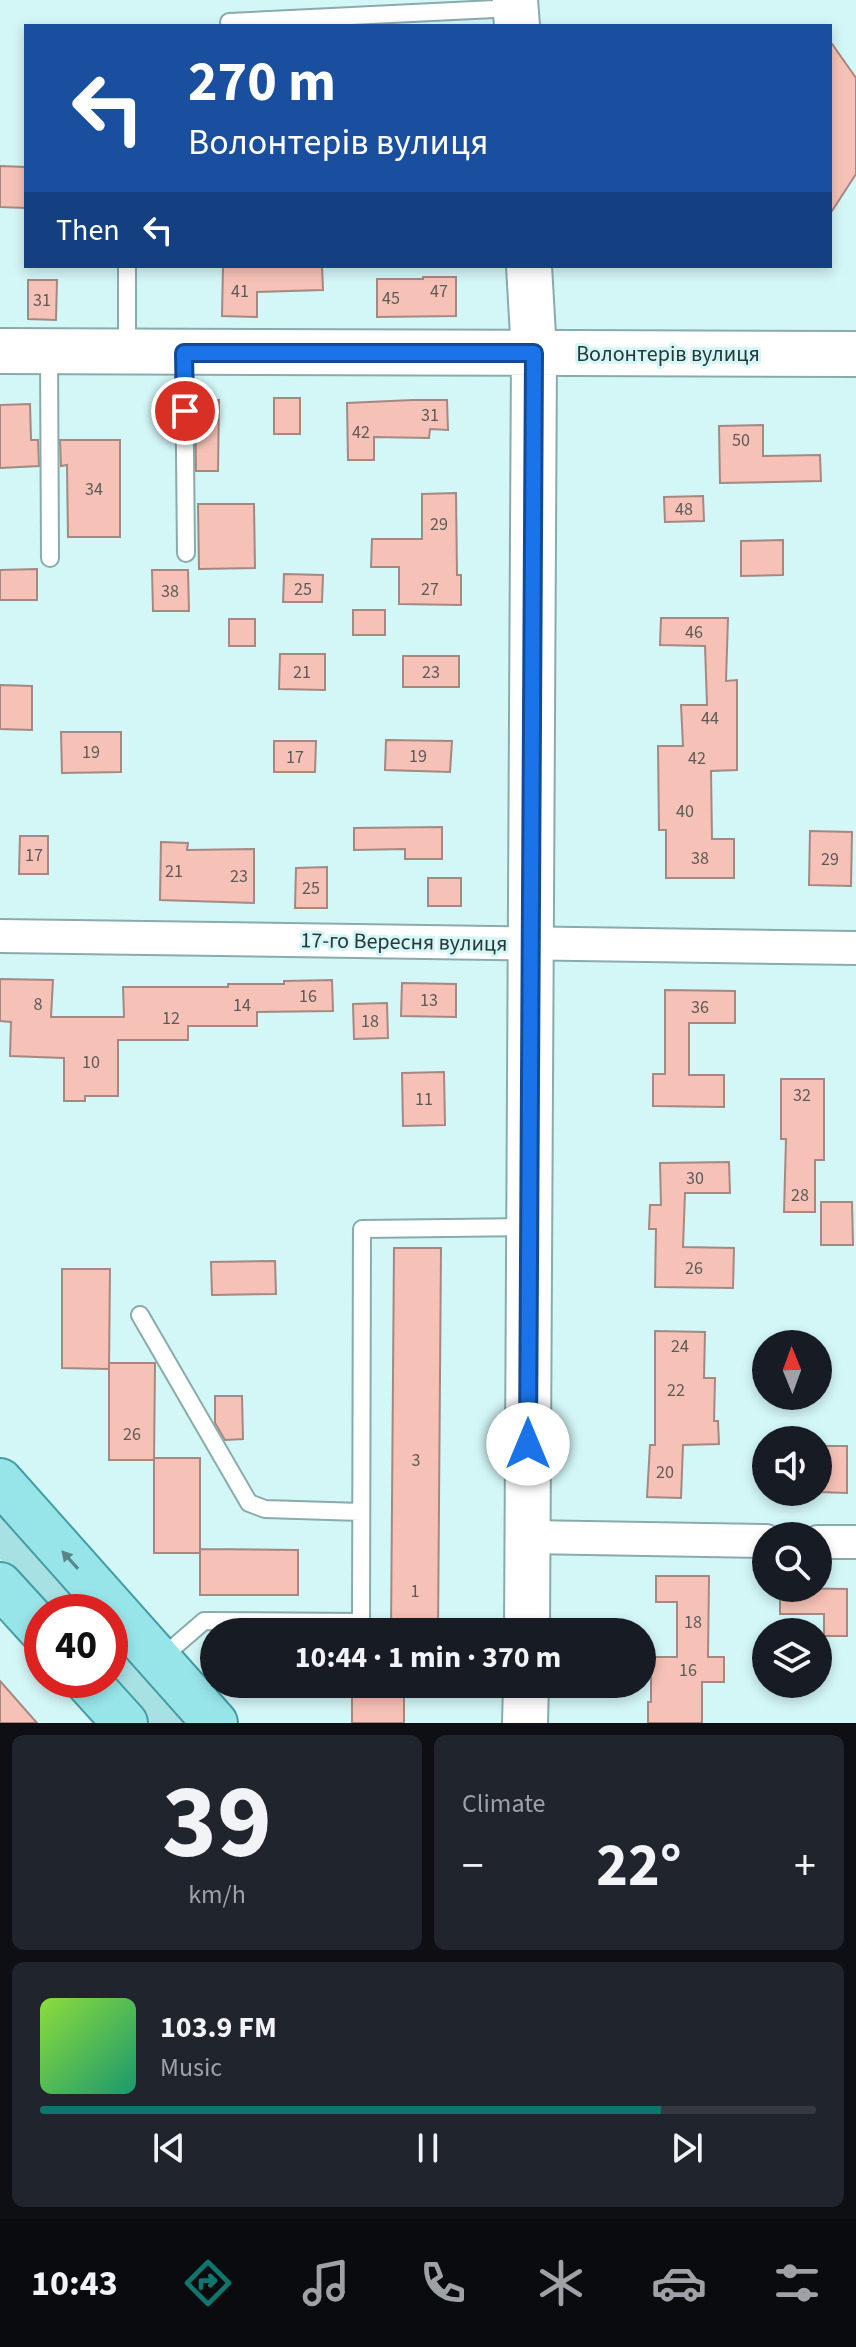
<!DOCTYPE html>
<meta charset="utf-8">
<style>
:root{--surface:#171b24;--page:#20242c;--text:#f1f3f6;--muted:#9ea1a6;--line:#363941;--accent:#0f766e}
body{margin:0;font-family:"Source Sans 3",sans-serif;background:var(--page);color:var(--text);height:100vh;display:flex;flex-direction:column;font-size:30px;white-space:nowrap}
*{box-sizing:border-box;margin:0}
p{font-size:26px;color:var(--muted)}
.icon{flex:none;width:44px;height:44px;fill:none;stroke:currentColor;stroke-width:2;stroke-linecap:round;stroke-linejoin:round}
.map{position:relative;height:1723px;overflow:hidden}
.drawer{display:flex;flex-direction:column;gap:12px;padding:12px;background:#0d0f14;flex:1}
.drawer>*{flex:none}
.banner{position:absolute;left:24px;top:24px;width:808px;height:244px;border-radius:0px;box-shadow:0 4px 12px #0003;background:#1a4fa0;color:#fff;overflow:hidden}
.needle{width:52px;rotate:359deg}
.tools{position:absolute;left:752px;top:1330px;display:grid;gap:16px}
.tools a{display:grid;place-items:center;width:80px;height:80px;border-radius:50%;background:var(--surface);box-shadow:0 4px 12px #0003;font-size:40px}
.speed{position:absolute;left:24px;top:1594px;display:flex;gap:16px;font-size:40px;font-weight:700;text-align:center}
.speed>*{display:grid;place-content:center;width:104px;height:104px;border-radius:50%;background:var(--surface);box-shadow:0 4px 12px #0003;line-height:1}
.speed .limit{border:12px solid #d22;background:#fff;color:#111}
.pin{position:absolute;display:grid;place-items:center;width:68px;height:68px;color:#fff;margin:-34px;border:4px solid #fff;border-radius:50%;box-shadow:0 2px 8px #0007}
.me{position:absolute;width:88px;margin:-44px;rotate:0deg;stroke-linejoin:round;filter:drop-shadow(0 0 6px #0008)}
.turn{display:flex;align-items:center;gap:28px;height:168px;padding:0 32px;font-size:36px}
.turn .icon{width:104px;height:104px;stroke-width:2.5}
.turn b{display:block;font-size:56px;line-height:68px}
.then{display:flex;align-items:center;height:76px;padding:0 32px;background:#0003;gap:16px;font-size:30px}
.big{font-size:60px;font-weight:700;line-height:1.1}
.drawer .card{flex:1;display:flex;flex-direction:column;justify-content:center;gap:12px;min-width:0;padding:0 28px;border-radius:12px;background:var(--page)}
.drawer .dial{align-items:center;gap:0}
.dial b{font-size:104px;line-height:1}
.song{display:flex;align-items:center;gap:24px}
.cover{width:96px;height:96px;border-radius:12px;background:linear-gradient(135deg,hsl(90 70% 55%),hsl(160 70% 35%))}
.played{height:8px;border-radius:4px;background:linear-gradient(90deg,var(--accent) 80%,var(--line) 80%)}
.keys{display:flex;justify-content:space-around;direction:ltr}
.heat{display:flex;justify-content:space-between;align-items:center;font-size:44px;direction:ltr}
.drawer .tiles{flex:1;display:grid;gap:12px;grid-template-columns:1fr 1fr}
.card:last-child{grid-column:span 2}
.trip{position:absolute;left:200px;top:1618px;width:456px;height:80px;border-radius:40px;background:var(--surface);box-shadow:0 4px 12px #0003;font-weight:700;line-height:80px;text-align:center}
.menu{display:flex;height:128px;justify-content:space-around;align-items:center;background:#090b0e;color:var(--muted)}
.menu .icon{width:56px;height:56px}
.menu .selected{color:var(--accent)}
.menu b{font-size:36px;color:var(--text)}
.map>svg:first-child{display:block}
</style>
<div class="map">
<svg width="856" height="1723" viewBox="0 0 856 1723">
<rect width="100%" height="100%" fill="#d3f6f7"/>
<path fill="#a7e1e4" d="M0 1512 90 1612H47L0 1559Z
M110 1634 190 1723H147L108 1680Z"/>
<path fill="#f6c2b7" stroke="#a58882" stroke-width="2" d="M830 41 856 78V174L830 214Z
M0 166 26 167V208L0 207Z
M223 266H322L323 290 257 292V317L222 316Z
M423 277H456V316L377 317V279H423Z
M28 280H57L56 320 28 319Z
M274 398H300V434H274Z
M195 400H219L218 471H196Z
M413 400H447L448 430 430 429 429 438 374 437V460H348L347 403Z
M30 404 31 440H38L39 466 0 468V405Z
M763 425V456L820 455 821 481 720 483 719 426Z
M60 440H120V537H68L67 465 61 466Z
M456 493 457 575H461V605L399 604V567H371L372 539H422V494Z
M703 496 704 521 665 522 664 497Z
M198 504H254L255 568 199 569Z
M783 540V575L741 576V541Z
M37 569V600H0V570Z
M152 570H188L189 611H153Z
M284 574 323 575 322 602H283Z
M353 610H385V635H353Z
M661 618H728L726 681 737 680V770L711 771 712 839H734V878H666V830H659L658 746H683L681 705H707L705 646 660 645Z
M229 619H255V646H229Z
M280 654H325V690L279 689Z
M403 656H459V687H403Z
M0 685 32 686V730L0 729Z
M61 732H121V772L62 773Z
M386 740 452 741 450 772 385 770Z
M274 741H316L315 772H274Z
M442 827V859H405V849L354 850V828Z
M810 831 852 832 851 886 809 885Z
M20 836H48V874H19Z
M161 842 188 843 187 850 254 849V903L160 900Z
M327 867V908H295L296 868Z
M428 878H461V906H428Z
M0 979 53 980 51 1017H124L123 987H228V984H284V981L332 980 333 1011 257 1012V1026H188V1040H118V1096H85V1101H64V1058L10 1056 11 1022 0 1021Z
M402 983 456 984V1017L401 1016Z
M665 990 735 991V1023H689V1075H724V1107L653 1106V1074H665Z
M387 1003 388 1038 354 1039 353 1004Z
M444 1072 445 1125 403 1126 402 1073Z
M781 1079H824V1160H815V1212H784L786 1139H781Z
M729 1162 730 1193H685L683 1247 734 1248 733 1288 655 1287 656 1229H649L650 1205H661L660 1163Z
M821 1202H852L853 1245H821Z
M394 1248H441L438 1632H391Z
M275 1261 276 1294 212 1295 211 1262Z
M62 1269H110L109 1369 62 1368Z
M655 1331 705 1332 704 1378H715L714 1421H718L719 1444 683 1445 681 1498 647 1497 650 1445H655Z
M109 1363H155L154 1460H109Z
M215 1396H242L243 1439 225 1440 215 1423Z
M818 1446H847V1493L818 1492Z
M154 1458H200V1553H154Z
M200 1549 298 1550V1595H200Z
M656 1576H709L708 1657H724V1682H702V1723H648V1702H651V1657H677V1602H656Z
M780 1588 847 1589V1636H824V1614H780Z
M0 1681 37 1723H0Z
M352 1684H404V1723H352Z"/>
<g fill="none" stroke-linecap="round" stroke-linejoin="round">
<defs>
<path id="lane" d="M229 22 515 8
M127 266V348
M49 352 50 558
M184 355 186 553
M140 1315 249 1503 265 1509 361 1512
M160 1659 204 1621 361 1622 362 1229 527 1227"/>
<path id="street" d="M0 936 856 948
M528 1537 766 1541
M818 1542H856"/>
<path id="secondary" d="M515 0 517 26
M0 351 856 354
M527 1632 534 353 529 266
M525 1723 526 1684"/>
<path id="primary" d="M0 1481 215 1723
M0 1585 42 1631
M86 1680 125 1723"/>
</defs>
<use href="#lane" stroke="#8aabac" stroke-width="20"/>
<use href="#street" stroke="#8aabac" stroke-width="36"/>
<use href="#secondary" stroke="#8aabac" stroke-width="48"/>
<use href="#primary" stroke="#449da2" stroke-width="48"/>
<use href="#lane" stroke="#fff" stroke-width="16"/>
<use href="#street" stroke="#fff" stroke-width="32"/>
<use href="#secondary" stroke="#fff" stroke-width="44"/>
<use href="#primary" stroke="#97e5e9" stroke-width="44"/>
</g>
<defs><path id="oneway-solid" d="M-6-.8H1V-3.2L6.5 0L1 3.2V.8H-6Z" transform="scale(2)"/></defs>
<use fill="#5b8588" href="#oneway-solid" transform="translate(70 1560) rotate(-132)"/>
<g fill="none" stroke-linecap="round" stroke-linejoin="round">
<defs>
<path id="route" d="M185 411 184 353H534L528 1444"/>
</defs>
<use href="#route" stroke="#114b97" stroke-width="20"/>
<use href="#route" stroke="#1a73e8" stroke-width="14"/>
</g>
<g text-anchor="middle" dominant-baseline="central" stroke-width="6" stroke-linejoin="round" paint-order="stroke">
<g font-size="18" fill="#5d5a58">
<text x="240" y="291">41</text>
<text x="439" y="291">47</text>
<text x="391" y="298">45</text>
<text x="42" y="300">31</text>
<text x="430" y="415">31</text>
<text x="361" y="432">42</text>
<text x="741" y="440">50</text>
<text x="94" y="489">34</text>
<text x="684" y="509">48</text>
<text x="439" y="524">29</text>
<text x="303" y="589">25</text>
<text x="430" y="589">27</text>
<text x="170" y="591">38</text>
<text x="694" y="632">46</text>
<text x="302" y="672">21</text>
<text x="431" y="672">23</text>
<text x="710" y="718">44</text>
<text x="91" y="752">19</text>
<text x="418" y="756">19</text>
<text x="295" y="757">17</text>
<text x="697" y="758">42</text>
<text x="685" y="811">40</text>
<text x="34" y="855">17</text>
<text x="700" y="858">38</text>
<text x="830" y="859">29</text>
<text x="174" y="871">21</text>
<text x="239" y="876">23</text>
<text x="311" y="888">25</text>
<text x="308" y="996">16</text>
<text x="429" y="1000">13</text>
<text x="38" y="1004">8</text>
<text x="242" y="1005">14</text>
<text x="700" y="1007">36</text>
<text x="171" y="1018">12</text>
<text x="370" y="1021">18</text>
<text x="91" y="1062">10</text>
<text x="802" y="1095">32</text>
<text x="424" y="1099">11</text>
<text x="695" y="1178">30</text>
<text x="800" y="1195">28</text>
<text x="694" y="1268">26</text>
<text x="680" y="1346">24</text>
<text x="676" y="1390">22</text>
<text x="132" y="1434">26</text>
<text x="416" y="1460">3</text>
<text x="665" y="1472">20</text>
<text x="415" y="1591">1</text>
<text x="693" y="1622">18</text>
<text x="688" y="1670">16</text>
</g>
<g font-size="22" fill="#2a3738" stroke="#d3f6f7">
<text x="668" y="354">Волонтерів вулиця</text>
<text transform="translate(404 942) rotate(1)">17-го Вересня вулиця</text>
</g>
</g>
</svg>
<div class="tools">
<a><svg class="needle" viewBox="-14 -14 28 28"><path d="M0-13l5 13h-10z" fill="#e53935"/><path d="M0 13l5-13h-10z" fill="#9ea1a6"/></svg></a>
<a><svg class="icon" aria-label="sound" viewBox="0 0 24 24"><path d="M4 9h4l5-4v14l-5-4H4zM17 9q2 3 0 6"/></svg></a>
<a><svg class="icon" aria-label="search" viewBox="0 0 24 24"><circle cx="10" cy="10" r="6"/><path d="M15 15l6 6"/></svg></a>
<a><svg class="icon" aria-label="layers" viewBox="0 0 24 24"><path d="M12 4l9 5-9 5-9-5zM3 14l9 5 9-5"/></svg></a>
</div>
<div class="speed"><div class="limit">40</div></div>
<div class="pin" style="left:185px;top:411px;background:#d93025"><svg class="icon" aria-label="arrive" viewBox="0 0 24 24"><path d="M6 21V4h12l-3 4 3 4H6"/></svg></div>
<svg class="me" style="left:528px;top:1444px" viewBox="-20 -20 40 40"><circle r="19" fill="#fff"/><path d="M0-13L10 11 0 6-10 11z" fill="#1a73e8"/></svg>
<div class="trip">10:44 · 1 min · 370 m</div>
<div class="banner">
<div class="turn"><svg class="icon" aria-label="left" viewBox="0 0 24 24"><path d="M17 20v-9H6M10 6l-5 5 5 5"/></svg><div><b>270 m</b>Волонтерів вулиця</div></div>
<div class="then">Then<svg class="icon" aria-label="left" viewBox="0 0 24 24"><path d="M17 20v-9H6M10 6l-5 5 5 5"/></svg></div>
</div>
</div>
<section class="drawer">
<div class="tiles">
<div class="card dial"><b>39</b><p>km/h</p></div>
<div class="card"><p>Climate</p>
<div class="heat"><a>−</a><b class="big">22°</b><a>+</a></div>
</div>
<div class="card">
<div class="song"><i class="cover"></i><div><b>103.9 FM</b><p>Music</p></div></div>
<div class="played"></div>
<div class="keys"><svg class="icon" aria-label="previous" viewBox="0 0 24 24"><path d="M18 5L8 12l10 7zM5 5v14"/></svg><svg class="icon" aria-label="pause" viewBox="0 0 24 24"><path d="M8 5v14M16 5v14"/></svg><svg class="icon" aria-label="next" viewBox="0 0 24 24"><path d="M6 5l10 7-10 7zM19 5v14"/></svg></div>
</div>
</div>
</section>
<nav class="menu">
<b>10:43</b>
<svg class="icon selected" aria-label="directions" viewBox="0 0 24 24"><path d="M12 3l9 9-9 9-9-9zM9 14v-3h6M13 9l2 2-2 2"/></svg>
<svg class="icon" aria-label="music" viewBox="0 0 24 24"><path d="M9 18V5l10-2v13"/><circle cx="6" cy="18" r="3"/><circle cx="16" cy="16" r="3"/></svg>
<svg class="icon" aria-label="phone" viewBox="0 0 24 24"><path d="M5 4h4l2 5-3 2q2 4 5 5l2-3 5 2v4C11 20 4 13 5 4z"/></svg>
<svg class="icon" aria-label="climate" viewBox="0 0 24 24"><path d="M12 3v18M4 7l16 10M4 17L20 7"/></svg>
<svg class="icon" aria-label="car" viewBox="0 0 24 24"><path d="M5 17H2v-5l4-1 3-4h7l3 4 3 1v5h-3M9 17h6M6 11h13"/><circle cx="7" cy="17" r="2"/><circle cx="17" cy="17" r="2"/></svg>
<svg class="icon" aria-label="filters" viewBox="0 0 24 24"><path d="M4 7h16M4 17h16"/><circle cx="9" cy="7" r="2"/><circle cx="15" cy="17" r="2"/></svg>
</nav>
